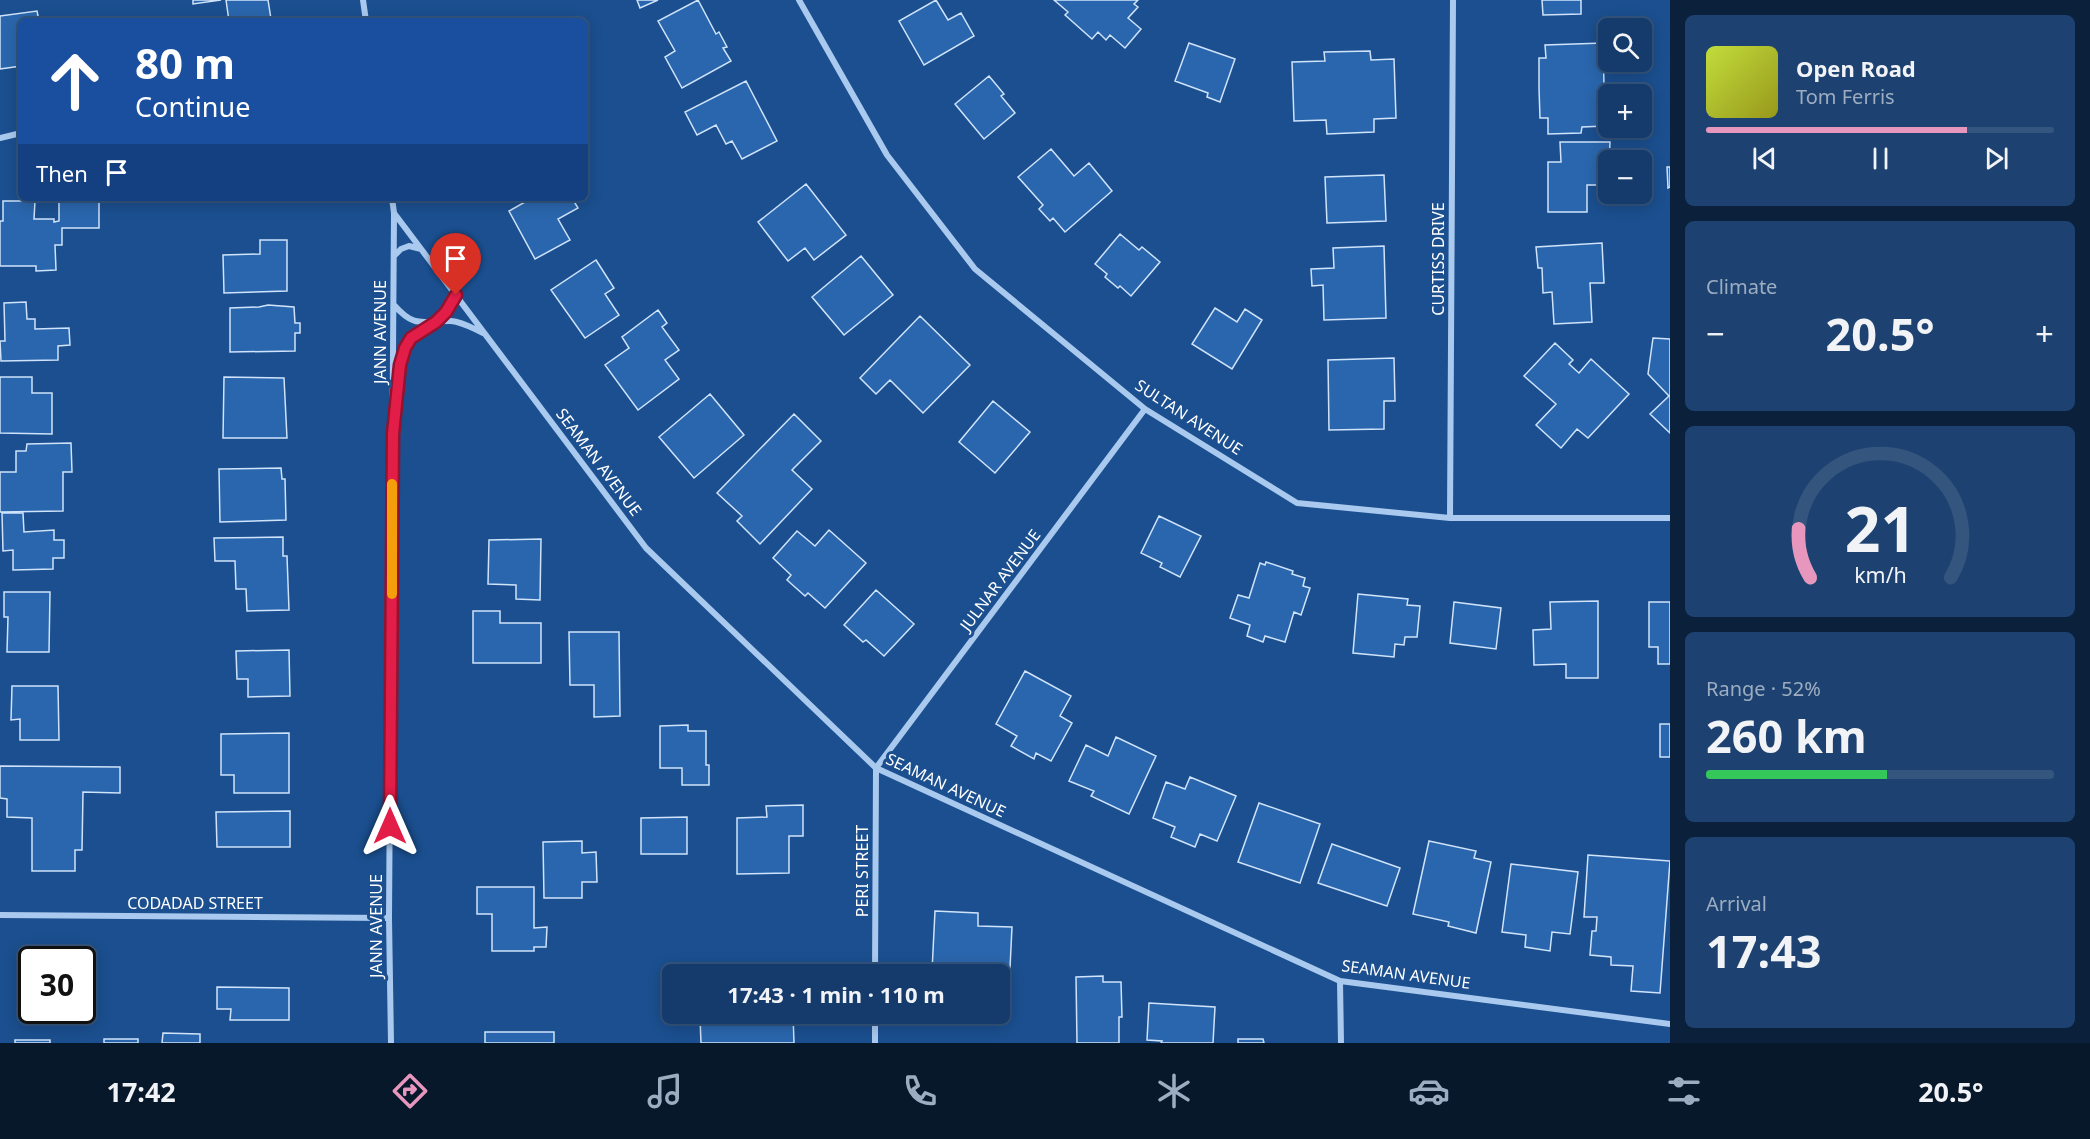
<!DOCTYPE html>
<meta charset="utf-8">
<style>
:root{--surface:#143b6b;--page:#1d4271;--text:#f1f3f6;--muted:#9dadc1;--line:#33557e;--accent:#e797bd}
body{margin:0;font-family:"Noto Sans",sans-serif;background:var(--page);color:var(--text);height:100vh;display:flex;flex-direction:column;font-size:22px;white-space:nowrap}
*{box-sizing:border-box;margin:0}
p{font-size:20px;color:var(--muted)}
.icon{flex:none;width:33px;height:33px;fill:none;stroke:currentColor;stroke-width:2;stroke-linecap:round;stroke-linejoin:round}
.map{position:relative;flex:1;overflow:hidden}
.panel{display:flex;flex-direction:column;gap:15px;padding:15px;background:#0b203b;width:420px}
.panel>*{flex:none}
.guide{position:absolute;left:18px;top:18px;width:570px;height:183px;border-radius:9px;box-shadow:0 3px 15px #0003,0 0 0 2px var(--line);background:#1a4fa0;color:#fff;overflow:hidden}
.buttons{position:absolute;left:1598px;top:18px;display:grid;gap:12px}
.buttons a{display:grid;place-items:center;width:54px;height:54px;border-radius:9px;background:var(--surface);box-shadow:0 3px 15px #0003,0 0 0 2px var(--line);font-size:30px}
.speed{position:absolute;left:18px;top:946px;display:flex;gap:12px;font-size:30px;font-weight:700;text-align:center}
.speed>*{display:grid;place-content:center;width:78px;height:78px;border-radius:50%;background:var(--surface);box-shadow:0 3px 15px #0003,0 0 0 2px var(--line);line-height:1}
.speed .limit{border:3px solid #111;border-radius:9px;background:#fff;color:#111}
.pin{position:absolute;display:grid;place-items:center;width:51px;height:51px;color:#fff;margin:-62px -26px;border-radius:50% 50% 50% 0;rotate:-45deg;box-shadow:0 0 6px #0007}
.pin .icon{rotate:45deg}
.me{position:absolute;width:66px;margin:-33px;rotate:0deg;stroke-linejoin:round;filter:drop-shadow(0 0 4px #0008)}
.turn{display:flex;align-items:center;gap:21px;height:126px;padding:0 18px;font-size:27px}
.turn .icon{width:78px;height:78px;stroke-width:2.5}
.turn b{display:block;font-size:42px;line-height:51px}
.then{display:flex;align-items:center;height:57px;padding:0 18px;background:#0003;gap:12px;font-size:22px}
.big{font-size:45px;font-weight:700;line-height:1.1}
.panel .widget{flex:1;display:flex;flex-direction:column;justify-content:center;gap:9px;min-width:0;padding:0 21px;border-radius:9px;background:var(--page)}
.panel .dial{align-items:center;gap:0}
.dial svg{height:156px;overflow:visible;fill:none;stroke:var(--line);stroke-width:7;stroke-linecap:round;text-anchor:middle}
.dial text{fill:var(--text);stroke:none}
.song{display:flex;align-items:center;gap:18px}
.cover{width:72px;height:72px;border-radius:9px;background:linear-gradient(135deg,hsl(70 70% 55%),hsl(60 70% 35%))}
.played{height:6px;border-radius:3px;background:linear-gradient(90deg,var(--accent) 75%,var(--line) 75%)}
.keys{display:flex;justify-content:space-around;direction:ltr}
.heat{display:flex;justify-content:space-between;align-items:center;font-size:33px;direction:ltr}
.charge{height:9px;border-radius:4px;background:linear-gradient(90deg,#34c759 52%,var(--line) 0)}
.trip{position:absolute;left:662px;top:964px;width:348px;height:60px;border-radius:9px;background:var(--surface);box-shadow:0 3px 15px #0003,0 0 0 2px var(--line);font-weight:700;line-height:60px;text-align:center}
.menu{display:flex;height:96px;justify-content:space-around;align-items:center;background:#08182b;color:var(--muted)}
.menu .icon{width:42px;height:42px}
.menu .active{color:var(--accent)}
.menu b{font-size:27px;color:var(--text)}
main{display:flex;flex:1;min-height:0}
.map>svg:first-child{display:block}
</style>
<main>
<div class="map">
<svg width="1670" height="1043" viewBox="0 0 1670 1043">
<rect width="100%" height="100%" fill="#1b4f8f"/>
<path fill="#2a66ad" stroke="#cfe3fa" stroke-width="1.5" d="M193 0H221L193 4Z
M226 0H268L271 19 229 21Z
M637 0H658L640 8Z
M698 0 716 34 719 32 727 47 723 48 731 61 682 88 665 57 675 51 658 21Z
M936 0 948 20 961 13 974 36 924 65 899 21Z
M1054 0H1138L1134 4 1138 7 1128 18 1141 29 1125 48 1110 35 1106 40 1098 32 1092 39 1065 15 1068 12Z
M1542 0H1581V14L1543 15Z
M37 11 39 21H21V66L0 69V16Z
M1189 43 1235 59 1220 102 1207 97 1208 93 1175 81Z
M1603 43 1605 126 1582 127 1581 133 1548 134V118H1540L1539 88V58H1546L1545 45Z
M1370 51 1371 60 1394 59 1396 118 1374 119V132L1327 134 1326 120 1294 121 1292 62 1325 61 1324 52Z
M989 76 1004 94 1001 96 1015 113 984 139 955 104Z
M746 81 777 141 742 159 732 141 726 144 716 125 697 135 685 112Z
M1560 142H1610L1608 185H1587V212H1548V162H1561Z
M1051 149 1074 176 1089 163 1112 191 1065 232 1053 218 1050 221 1039 209 1043 205 1018 177Z
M1667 167H1670V187L1668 188Z
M1384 175 1386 221 1327 223 1325 177Z
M806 184 846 235 814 260 805 248 788 261 758 222Z
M59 198H99V228H62V245H55L56 270 36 271V266H0V221H3V201H35L34 219H54V222L59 221Z
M218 198H290V199L218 202Z
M532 198H572L578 208 558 219 570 240 535 259 509 211Z
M1120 234 1139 250 1142 247 1160 262 1131 296 1120 286 1118 288 1105 277 1107 274 1095 264Z
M260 240H287V291L224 293 223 255 260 254Z
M1602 243 1604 283H1590L1592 322 1554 324 1552 292 1543 293 1542 268H1538L1536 247Z
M1384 246 1386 318 1324 320 1323 285 1312 286 1311 269 1334 268 1333 248Z
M861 256 893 295 844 335 812 297Z
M596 260 614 288 605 294 619 315 585 338 551 290Z
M26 302 27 319H35V329L69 328 70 345 58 346V360L1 361 0 341H5L4 303Z
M268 305 294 307 295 323H300V333H295V351L230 352V308L259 307Z
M1215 308 1237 322 1245 309 1262 320 1232 369 1192 344Z
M658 310 667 323 662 327 679 350 665 360 679 379 638 410 605 365 629 348 622 337Z
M920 316 970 365 923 413 890 380 876 394 860 378Z
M1653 338 1670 339V433L1650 414 1669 396 1648 374Z
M1555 343 1573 360 1569 364 1579 373 1591 359 1629 394 1588 438 1577 429 1561 448 1536 425 1556 404 1524 376Z
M1394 358 1395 401H1384V429L1329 430 1328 360Z
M0 377H32V393H52V434L0 433Z
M224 377 284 378 287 438H223Z
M710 394 744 435 694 478 659 437Z
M993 401 1030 432 995 473 959 442Z
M794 414 821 441 792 470 812 489 760 544 737 521 742 516 717 493Z
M71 443 72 472H63V511L0 512V472H16V451H26L27 444Z
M281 468 282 479H285L286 520 220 522 219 469Z
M2 513H23L24 532 54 530V540H64V558H53V569L13 570V550L3 551Z
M1159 516 1201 536 1180 577 1160 567 1162 563 1141 553Z
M829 530 866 563 825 608 808 593 805 596 787 580 791 575 773 558 797 531 815 546Z
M283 537V556H287L289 610 247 611 246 589H236L235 561H215L214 538Z
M541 539 540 600 516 599V585L488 584 489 540Z
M1266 562 1293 571 1292 574 1305 578 1303 586 1310 588 1301 615 1294 612 1285 642 1265 636 1263 642 1247 636 1250 625 1230 618 1238 595 1249 598 1260 563 1265 565Z
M876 590 914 624 884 656 866 640 863 642 844 625Z
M4 592H50L49 652H7L8 617H4Z
M1358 594 1408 599 1407 605 1420 606 1417 637H1405L1404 645 1395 644 1394 657 1353 653Z
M1598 601V678H1566V664L1534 665 1533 630 1551 629 1550 602Z
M1454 602 1501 608 1496 649 1450 643Z
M1649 602H1670V664H1658V647H1649Z
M473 611H500V623H541V663H473Z
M569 632H619L620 716 594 717V685H570Z
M289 650 290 696 248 697V679H237L236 651Z
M1025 671 1071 696 1060 716 1072 723 1051 761 1036 753 1034 759 1011 746 1017 736 996 724Z
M12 686H58L59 740H20V719L11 720Z
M1660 724H1670V757H1660Z
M688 725V731H706V765H709V785H682V768H660V726Z
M289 733V793H234V775H221V734Z
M1116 737 1156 756 1129 814 1091 796 1094 791 1069 781 1086 745 1108 756Z
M0 766 120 767V793L83 792 82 850H75V871H32V818L7 817V799L0 798Z
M1190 777 1236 796 1217 841 1200 834 1195 847 1171 837 1175 827 1153 818 1166 782 1185 789Z
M1259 803 1320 824 1300 883 1238 862Z
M803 805V836H789V873L737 874V818L767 817 766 806Z
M290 811V847H217L216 812Z
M687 817V854H641V818Z
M582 841V853L596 852 597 882H582V898H544L543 842Z
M1429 841 1476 851 1474 858 1491 862 1476 933 1448 926 1449 922 1413 914Z
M1332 844 1400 868 1387 906 1318 883Z
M1588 855 1670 861 1660 993 1631 991 1633 966 1611 965V957L1590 955 1592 931H1596L1597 917H1584Z
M1511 864 1578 872 1570 934 1552 932 1550 951 1525 947 1526 935 1502 932Z
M477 887H534V928L547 927 546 947H534V951H492V914H477Z
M935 911 978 913V926L1012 927 1010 968 976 966V972L932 971Z
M1103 976V982H1121L1122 1017H1119V1043H1077L1076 977Z
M217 987 289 988V1020H230L231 1009H217Z
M1149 1003 1215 1007 1213 1043H1161L1162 1041 1147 1040Z
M793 1014 794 1043H701L700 1018Z
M485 1032H554V1043H485Z
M163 1033 200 1034V1043H162Z
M104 1039H138V1043H104Z
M1238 1039H1263L1264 1043H1238Z
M15 1040H50V1043H15Z"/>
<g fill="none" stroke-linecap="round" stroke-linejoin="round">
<path stroke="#a9c9ee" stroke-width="6" d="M363 0 366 21
M799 0 887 155 975 269 1145 409 1297 503 1450 518H1670
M0 138 21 133
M394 213 646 548 876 768 1340 981 1670 1024
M394 256 401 249 409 246 421 249
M394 305C416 330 423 320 451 321 463 322 472 328 483 333
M396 406C399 387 397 351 412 337 418 332 426 329 433 324 443 317 451 306 456 295
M1450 518 1453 0
M0 915 389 918
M875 975 876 768 1145 409
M1340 981 1341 1043
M391 1043 389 918 394 213 392 198
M875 1043V1014"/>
</g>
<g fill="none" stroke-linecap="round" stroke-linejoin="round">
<defs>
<path id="route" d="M390 826 393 434 400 365 405 348 411 338 436 322 446 312 456 295"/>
</defs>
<use href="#route" stroke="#92132f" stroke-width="15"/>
<use href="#route" stroke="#e11d48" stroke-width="10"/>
<path stroke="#f59e0b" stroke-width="10" d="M392 594V484"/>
</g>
<g text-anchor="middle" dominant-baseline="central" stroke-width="6" stroke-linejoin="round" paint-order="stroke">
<g font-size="16" fill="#fff" stroke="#1b4f8f">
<text transform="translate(1438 259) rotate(-90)">CURTISS DRIVE</text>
<text transform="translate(380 332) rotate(-90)">JANN AVENUE</text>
<text transform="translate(1189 417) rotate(33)">SULTAN AVENUE</text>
<text transform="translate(599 462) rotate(53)">SEAMAN AVENUE</text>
<text transform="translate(1000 580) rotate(-53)">JULNAR AVENUE</text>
<text transform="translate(946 785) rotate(25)">SEAMAN AVENUE</text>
<text transform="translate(862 871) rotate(-90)">PERI STREET</text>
<text x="195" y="903">CODADAD STREET</text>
<text transform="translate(376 926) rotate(-90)">JANN AVENUE</text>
<text transform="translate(1406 974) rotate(8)">SEAMAN AVENUE</text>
</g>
</g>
</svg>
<div class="buttons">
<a><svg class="icon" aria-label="search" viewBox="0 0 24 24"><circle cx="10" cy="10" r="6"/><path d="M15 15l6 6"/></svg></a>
<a>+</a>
<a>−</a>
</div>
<div class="speed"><div class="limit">30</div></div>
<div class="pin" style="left:456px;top:295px;background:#d93025"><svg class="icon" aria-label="arrive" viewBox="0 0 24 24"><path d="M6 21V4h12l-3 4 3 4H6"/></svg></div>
<svg class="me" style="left:390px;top:826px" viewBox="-20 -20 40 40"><path d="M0-17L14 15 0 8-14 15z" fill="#e11d48" stroke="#fff" stroke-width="4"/></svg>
<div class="trip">17:43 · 1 min · 110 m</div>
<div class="guide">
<div class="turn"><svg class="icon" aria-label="ahead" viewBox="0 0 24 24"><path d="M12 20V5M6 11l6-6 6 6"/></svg><div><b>80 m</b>Continue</div></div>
<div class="then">Then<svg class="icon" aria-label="arrive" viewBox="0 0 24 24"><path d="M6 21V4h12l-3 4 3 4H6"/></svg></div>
</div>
</div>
<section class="panel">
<div class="widget">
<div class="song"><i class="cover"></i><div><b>Open Road</b><p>Tom Ferris</p></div></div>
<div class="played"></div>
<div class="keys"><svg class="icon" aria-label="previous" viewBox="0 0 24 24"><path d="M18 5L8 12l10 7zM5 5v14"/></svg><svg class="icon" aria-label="pause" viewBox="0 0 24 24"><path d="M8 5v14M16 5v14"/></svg><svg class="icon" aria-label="next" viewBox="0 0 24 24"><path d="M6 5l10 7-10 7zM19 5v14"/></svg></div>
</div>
<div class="widget"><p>Climate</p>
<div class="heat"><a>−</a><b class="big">20.5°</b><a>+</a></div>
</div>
<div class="widget dial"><svg viewBox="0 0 100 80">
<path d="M14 69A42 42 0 1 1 86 69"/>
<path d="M14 69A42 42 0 0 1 8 44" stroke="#e797bd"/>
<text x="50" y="56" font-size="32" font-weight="700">21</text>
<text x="50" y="72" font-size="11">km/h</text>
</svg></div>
<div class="widget"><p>Range · 52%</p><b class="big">260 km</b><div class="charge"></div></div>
<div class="widget"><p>Arrival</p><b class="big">17:43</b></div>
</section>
</main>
<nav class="menu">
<b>17:42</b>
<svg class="icon active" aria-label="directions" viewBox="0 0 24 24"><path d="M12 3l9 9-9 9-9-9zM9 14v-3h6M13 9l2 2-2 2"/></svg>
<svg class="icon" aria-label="music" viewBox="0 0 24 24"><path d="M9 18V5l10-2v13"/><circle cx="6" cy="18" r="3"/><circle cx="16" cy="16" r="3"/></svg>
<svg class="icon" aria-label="phone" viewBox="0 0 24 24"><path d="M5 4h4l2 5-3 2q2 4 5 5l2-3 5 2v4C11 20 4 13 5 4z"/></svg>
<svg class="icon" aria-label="climate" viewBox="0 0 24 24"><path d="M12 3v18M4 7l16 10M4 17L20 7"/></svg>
<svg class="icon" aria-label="car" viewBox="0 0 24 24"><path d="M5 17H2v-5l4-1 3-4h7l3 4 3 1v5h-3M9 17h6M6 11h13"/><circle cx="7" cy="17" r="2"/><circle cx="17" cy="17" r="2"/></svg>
<svg class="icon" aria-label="filters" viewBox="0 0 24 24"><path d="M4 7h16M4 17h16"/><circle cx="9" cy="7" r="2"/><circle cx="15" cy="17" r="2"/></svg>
<b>20.5°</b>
</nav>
